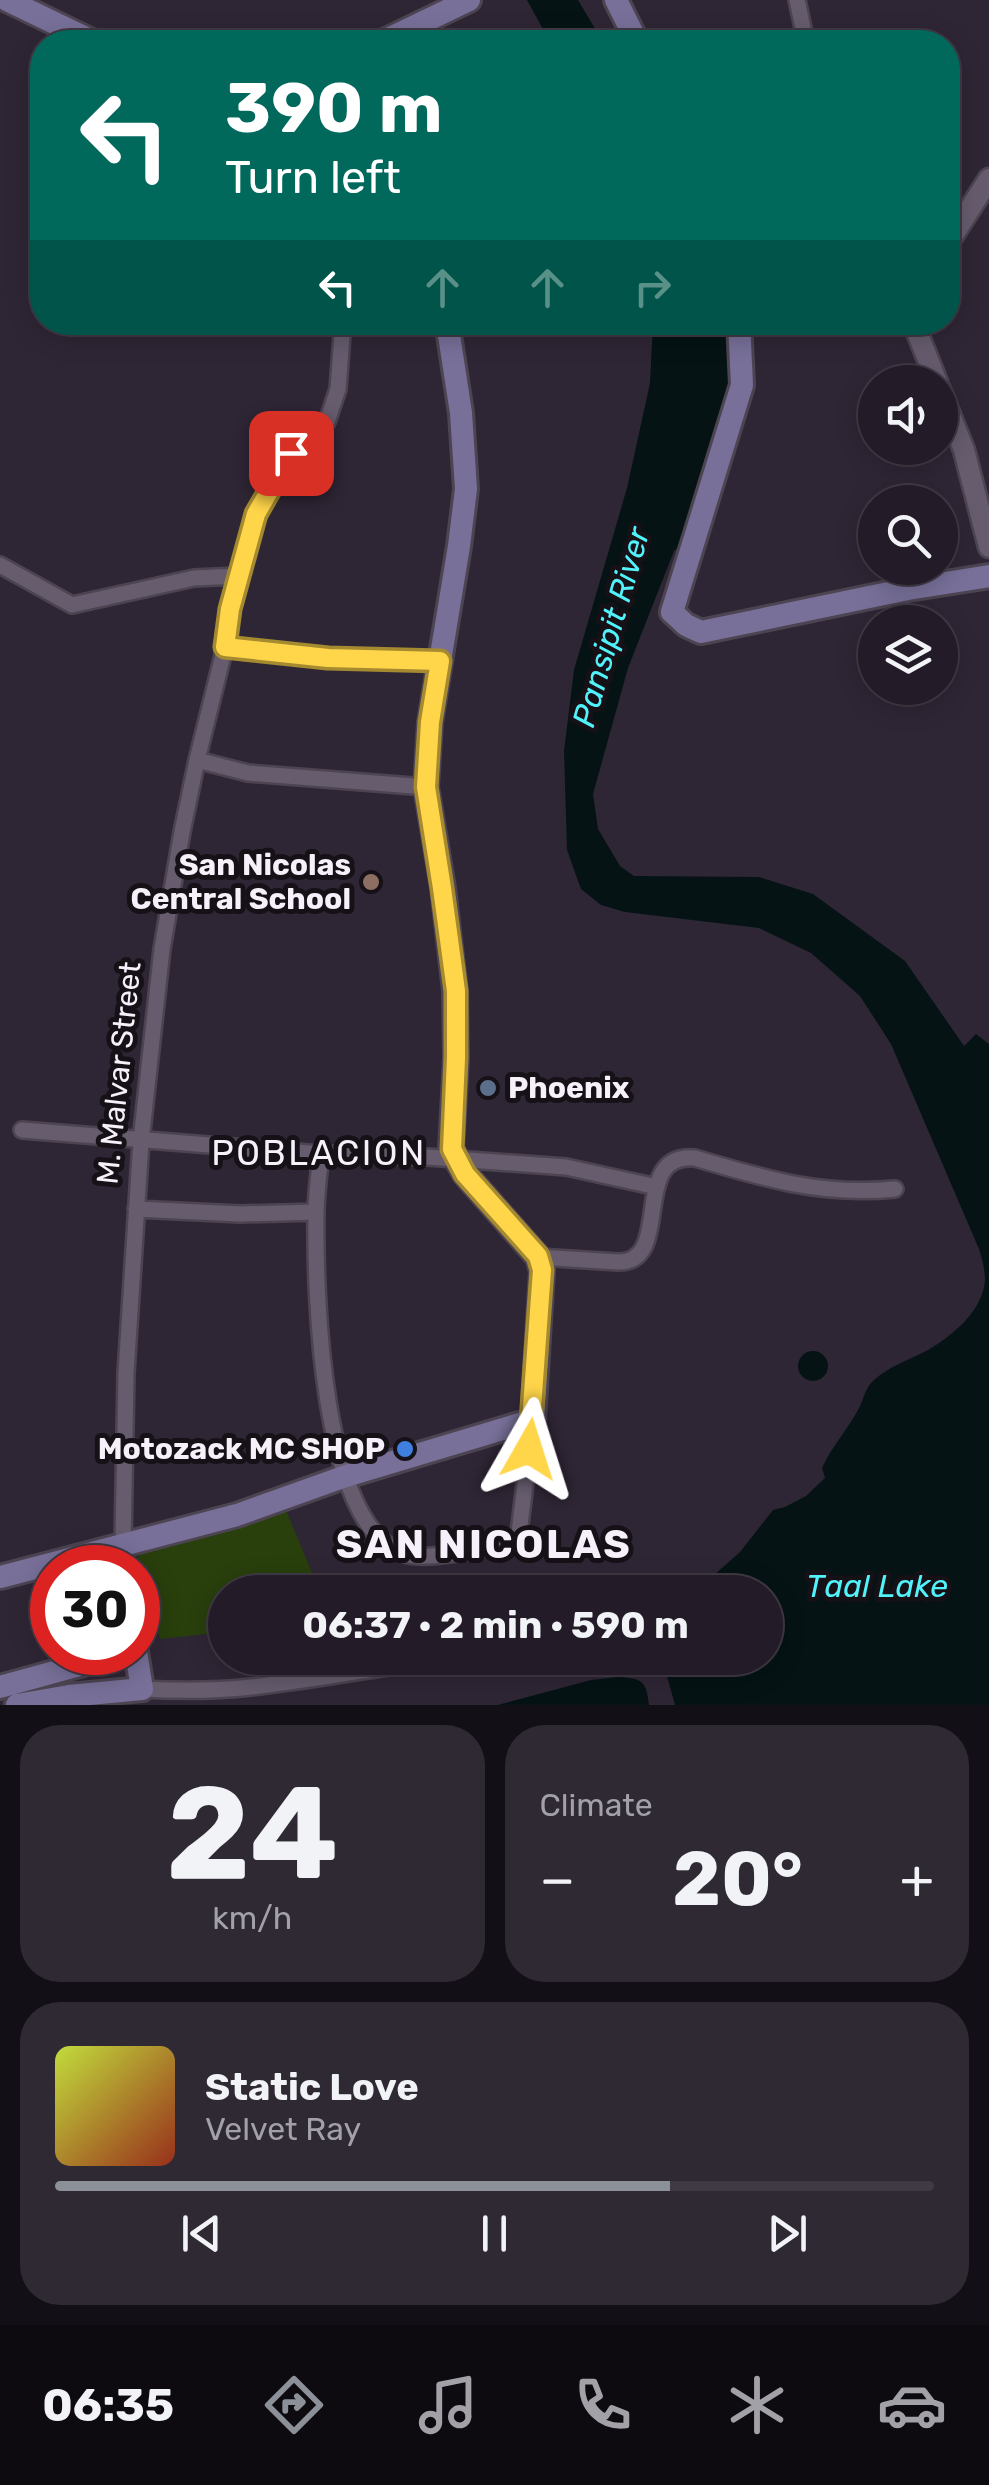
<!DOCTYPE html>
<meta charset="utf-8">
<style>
:root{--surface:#231c28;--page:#2f2934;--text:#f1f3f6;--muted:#a3a1a8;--line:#403a45;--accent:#8c9099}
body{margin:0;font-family:Rubik,sans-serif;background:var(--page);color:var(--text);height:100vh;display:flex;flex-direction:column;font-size:38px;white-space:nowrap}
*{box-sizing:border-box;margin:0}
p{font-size:32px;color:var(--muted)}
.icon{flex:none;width:55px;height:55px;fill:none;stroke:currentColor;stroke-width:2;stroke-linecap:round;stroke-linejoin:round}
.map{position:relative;height:1705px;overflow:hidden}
.panel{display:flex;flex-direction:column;gap:20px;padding:20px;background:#130f16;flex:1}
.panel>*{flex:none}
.banner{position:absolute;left:30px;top:30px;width:930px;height:305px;border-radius:40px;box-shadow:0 5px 25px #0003,0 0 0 2px var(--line);background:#00695c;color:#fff;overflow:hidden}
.buttons{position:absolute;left:858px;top:365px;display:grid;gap:20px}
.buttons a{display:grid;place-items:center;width:100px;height:100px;border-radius:50%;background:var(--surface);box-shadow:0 5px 25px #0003,0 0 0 2px var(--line);font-size:50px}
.speed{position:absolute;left:30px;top:1545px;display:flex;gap:20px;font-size:50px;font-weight:700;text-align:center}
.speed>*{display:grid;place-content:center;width:130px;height:130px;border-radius:50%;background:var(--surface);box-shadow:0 5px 25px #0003,0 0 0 2px var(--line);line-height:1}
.speed .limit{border:15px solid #d22;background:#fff;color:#111}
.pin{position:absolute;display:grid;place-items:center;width:85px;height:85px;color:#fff;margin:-42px;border-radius:20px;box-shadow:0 5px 15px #0006}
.me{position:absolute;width:110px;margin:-55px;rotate:6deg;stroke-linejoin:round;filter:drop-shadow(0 0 8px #0008)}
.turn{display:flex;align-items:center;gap:35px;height:210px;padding:0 30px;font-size:45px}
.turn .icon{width:130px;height:130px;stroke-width:2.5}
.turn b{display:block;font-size:70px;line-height:85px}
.lanes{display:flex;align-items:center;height:95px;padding:0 30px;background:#0003;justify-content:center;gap:50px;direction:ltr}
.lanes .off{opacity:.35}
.big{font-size:75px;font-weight:700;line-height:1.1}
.panel .tile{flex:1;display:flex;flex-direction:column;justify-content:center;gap:15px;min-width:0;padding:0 35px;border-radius:40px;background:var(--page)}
.panel .dial{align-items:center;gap:0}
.dial b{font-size:130px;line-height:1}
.song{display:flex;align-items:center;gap:30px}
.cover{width:120px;height:120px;border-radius:15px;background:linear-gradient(135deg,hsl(70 70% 55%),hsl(10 70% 35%))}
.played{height:10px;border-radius:5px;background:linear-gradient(90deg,var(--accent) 70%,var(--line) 70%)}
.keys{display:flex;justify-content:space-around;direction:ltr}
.heat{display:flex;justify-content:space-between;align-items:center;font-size:55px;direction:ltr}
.panel .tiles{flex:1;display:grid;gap:20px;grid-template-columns:1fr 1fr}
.tile:last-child{grid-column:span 2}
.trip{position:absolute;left:208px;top:1575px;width:575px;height:100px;border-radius:50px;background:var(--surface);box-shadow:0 5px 25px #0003,0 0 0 2px var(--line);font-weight:700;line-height:100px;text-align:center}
.tabs{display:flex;height:160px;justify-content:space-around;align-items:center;background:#0e0b10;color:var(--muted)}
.tabs .icon{width:70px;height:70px}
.tabs .selected{color:var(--accent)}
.tabs b{font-size:45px;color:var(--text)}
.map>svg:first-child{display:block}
</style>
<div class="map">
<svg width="989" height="1705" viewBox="0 0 989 1705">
<rect width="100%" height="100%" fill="#2f2635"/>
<path fill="#293f0c" d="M283 1503 320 1592H225V1632L160 1639 140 1580 137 1545Z"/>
<path fill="#051314" d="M527 0H578L603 42H550Z
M653 323H738L741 400 692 534 674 551 628 668 593 794 598 829 620 866 634 876 759 877 813 894 905 961 964 1046 976 1034 989 1044V1705H675L662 1658H765V1592H695L740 1552 773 1510 785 1507 806 1496 825 1478 822 1468C832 1446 848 1429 859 1408 864 1399 865 1388 873 1381 889 1366 909 1360 928 1350 952 1336 983 1311 985 1280 985 1269 982 1259 979 1249L891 1044 860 996 811 953 759 928 625 912 601 905 581 889 567 850 564 751 574 670 627 488 650 383Z
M798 1366a15 15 0 1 1 30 0a15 15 0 1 1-30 0Z
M618 1677C643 1679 646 1680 649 1705H498L591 1680Z"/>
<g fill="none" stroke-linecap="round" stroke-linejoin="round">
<defs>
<path id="minor" d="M797 0 806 42
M0 565 72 605 194 578 239 576
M225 647 327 658 439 661
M197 760 248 773 426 787
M22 1130 321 1154 427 1157 566 1167 657 1187
M321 1154C319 1174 316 1194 316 1215 315 1289 320 1529 405 1554 430 1562 490 1546 518 1541L533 1420
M136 1209 240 1214 316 1212
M538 1257 618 1262C675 1263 628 1152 695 1158 765 1179 822 1196 895 1189
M123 1544 126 1373 141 1141 162 949 182 832 197 760 225 647 230 609 256 514 291 453 327 422 338 389 343 322
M142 1689C178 1691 215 1691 251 1687 326 1679 399 1662 475 1658"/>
<path id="tertiary" d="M948 243 989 179
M913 322 937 382
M940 390 964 450 989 547"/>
<path id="secondary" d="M7 0 94 42
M616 0 637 42
M382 42 469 0
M739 322 742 385 672 612 686 625 701 632 908 589 989 576
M0 1577 237 1515 346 1476 533 1420 542 1271 538 1257 465 1174 451 1149 456 1058 455 991 443 888 426 787 430 722 459 546 466 489 461 413 447 322
M0 1687 127 1652
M17 1705 69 1696 142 1689 136 1652"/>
</defs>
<use href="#minor" stroke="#4d4452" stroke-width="20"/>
<use href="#tertiary" stroke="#4d4452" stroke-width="25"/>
<use href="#secondary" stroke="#4d4452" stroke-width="28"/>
<use href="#minor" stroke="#665c6e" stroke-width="15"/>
<use href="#tertiary" stroke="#665c6e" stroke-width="20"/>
<use href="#secondary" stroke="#787099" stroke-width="22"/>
</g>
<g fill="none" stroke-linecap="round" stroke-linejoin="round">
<defs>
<path id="route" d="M291 453 256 514 230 609 225 647 328 658 440 661 430 722 426 787 442 888 456 991V1058L452 1149 465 1174 538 1256 542 1270 529 1449"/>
</defs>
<use href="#route" stroke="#a68a30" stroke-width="25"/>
<use href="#route" stroke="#ffd54a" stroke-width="18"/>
</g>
<circle fill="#8d6e63" stroke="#151117" stroke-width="4" cx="371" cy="882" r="10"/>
<circle fill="#5c6f8a" stroke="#151117" stroke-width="4" cx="488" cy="1088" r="10"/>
<circle fill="#3f7fe0" stroke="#151117" stroke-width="4" cx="405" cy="1449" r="10"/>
<g text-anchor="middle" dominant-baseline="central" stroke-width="10" stroke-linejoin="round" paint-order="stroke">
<g font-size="30" font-weight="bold" fill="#f6f0fb" stroke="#151117" text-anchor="end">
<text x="351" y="865">San Nicolas<tspan x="351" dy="34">Central School</tspan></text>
<text x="508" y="1088" text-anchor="start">Phoenix</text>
<text x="385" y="1449">Motozack MC SHOP</text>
</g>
<g font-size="30" fill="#f6f0fb" stroke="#151117">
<text transform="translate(119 1073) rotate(-84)">M. Malvar Street</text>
</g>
<g font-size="32" font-style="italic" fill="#52f2fb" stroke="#151117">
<text transform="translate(611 627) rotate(-74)">Pansipit River</text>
<text x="877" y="1586">Taal Lake</text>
</g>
<g font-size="35" letter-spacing="2.5" fill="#f6f0fb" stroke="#151117">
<text x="319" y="1153">POBLACION</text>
</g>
<g font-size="40" font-weight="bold" letter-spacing="2.5" fill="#f6f0fb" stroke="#151117">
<text x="484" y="1544">SAN NICOLAS</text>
</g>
</g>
</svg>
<div class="buttons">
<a><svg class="icon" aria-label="sound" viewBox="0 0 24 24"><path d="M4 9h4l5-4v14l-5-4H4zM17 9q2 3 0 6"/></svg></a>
<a><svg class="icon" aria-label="search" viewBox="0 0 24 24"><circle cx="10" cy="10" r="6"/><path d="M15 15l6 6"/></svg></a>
<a><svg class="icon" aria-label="layers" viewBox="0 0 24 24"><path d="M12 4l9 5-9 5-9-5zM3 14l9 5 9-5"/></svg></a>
</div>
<div class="speed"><div class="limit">30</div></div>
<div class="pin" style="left:291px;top:453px;background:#d93025"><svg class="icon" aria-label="arrive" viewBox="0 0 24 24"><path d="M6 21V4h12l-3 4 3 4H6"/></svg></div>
<svg class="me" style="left:529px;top:1449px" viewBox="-20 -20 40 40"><path d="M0-17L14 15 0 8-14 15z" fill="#ffd54a" stroke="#fff" stroke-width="4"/></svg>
<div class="trip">06:37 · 2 min · 590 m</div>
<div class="banner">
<div class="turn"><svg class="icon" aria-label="left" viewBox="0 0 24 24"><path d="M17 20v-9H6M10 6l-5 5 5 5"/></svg><div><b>390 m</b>Turn left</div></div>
<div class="lanes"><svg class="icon" aria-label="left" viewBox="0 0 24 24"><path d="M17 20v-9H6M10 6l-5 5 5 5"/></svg><svg class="icon off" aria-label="ahead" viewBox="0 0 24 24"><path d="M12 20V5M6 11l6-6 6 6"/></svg><svg class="icon off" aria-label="ahead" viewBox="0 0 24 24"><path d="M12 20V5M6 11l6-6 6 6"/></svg><svg class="icon off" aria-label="right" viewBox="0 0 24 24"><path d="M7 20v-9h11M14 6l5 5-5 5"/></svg></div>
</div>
</div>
<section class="panel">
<div class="tiles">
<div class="tile dial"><b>24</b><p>km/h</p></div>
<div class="tile"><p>Climate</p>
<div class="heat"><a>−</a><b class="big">20°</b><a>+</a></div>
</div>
<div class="tile">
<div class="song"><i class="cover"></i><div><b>Static Love</b><p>Velvet Ray</p></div></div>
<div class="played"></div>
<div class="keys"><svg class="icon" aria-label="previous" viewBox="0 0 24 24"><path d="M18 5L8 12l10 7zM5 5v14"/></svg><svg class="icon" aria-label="pause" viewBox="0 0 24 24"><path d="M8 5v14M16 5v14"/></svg><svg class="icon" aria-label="next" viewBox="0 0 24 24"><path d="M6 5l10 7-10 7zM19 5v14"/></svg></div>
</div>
</div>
</section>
<nav class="tabs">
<b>06:35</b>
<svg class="icon selected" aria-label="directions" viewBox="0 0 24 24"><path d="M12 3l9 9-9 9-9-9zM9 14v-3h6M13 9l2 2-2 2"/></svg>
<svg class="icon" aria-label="music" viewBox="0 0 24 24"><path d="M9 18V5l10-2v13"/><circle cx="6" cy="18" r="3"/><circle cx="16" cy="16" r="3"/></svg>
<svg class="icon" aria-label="phone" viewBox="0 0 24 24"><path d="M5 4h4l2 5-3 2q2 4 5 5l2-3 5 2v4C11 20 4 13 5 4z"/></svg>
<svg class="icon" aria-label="climate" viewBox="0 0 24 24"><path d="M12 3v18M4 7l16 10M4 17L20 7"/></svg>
<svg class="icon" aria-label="car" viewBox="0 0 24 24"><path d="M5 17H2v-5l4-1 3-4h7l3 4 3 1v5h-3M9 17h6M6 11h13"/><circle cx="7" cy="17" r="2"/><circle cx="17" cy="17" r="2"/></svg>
</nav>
